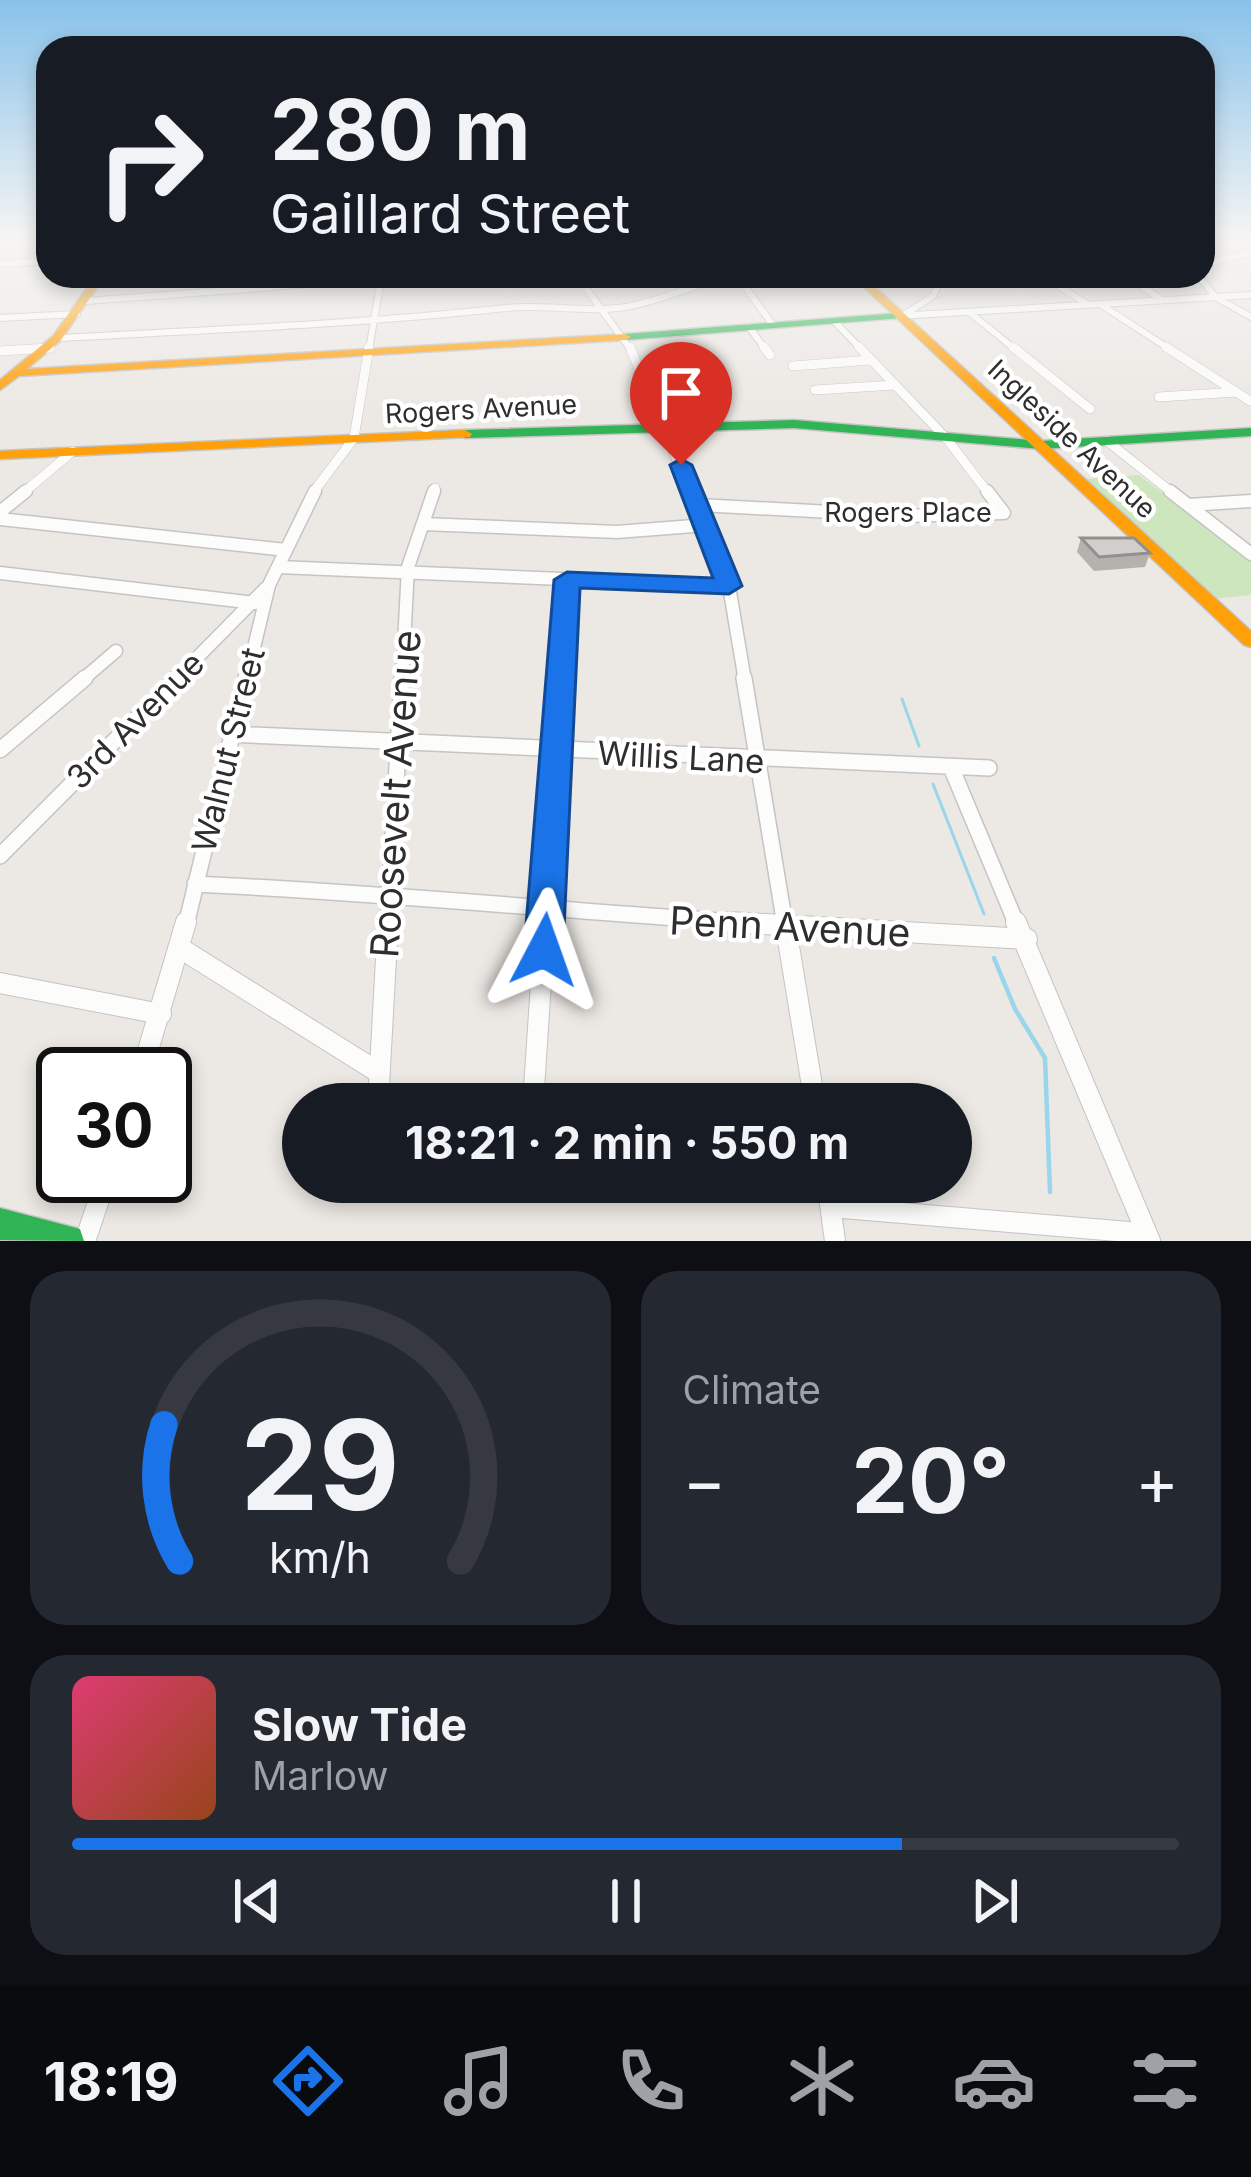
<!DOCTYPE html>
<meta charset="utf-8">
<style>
:root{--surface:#171b24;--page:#242831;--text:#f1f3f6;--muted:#9ea1a6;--line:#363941;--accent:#1a73e8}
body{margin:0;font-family:Inter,sans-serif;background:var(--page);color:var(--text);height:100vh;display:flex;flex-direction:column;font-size:45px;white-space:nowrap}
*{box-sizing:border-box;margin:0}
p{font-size:39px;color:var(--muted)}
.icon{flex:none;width:66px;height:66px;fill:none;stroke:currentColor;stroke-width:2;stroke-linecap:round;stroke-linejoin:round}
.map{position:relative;height:1241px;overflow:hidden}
.details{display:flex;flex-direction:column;gap:30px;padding:30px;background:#0d0f14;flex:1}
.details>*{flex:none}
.banner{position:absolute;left:36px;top:36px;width:1179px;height:252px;border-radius:36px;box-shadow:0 6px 18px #0003;background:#171b24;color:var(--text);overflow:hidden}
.speed{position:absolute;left:36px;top:1047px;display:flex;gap:24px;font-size:60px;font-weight:700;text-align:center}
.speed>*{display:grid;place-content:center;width:156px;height:156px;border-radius:50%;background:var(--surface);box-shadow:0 6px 18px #0003;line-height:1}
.speed .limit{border:6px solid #111;border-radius:18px;background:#fff;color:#111}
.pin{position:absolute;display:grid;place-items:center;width:102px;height:102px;color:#fff;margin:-123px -51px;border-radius:50% 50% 50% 0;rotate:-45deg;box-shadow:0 0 12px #0007}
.pin .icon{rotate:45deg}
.me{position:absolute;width:132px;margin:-66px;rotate:4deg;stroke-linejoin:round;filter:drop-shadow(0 0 9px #0008)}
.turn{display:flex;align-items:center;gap:42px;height:252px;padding:0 36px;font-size:54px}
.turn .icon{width:156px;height:156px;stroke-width:2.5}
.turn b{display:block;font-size:84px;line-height:102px}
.big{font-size:90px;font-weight:700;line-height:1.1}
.details .card{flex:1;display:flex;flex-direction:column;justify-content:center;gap:18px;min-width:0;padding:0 42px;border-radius:36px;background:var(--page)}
.details .dial{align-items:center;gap:0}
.dial svg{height:312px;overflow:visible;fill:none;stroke:var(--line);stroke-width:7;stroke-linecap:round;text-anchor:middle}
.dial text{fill:var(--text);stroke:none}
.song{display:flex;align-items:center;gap:36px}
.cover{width:144px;height:144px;border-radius:18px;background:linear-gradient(135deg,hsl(340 70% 55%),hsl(20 70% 35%))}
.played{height:12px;border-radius:6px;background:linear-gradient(90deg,var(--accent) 75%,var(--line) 75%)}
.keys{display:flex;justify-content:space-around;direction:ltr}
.heat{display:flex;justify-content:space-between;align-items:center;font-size:66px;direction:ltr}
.details .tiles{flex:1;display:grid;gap:30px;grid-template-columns:1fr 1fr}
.card:last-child{grid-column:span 2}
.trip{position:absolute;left:282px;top:1083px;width:690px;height:120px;border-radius:60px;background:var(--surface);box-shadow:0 6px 18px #0003;font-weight:700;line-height:120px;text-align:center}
.dock{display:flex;height:192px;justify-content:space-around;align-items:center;background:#090b0e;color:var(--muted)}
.dock .icon{width:84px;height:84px}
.dock .on{color:var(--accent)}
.dock b{font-size:54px;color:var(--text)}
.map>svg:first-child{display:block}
</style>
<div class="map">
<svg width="1251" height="1241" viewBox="0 0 1251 1241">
<rect width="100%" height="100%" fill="#ece8e4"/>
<path fill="#cee6be" d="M1139 475 1251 560V595L1211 599 1084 479Z"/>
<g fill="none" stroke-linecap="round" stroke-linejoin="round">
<path stroke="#99d6ec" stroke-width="3" d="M902 699 919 746
M933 784 984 914"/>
<path stroke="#99d6ec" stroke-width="4.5" d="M994 958 1015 1009 1045 1058 1050 1192"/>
<defs>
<path id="street-far4" d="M0 264 48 261
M1203 264 1251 253
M577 276 631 350
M737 276 773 325
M1032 276 1054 283 1087 304
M1199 276 1215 297 1251 317
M1130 278 1162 300
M86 301 417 276
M1100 304 1171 350
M969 312 1016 350
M905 314 933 296 943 276
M898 316 1251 295
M0 318 77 314
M834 321 862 350
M749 327 766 350
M59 338C209 330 358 324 506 308 545 304 586 313 625 307 662 301 694 284 730 276
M17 350 50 348
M369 350 381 279"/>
<path id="street-far3" d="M630 347 691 494
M764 347 770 355
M859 347 946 438 989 494
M1013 347 1090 409
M1166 347 1250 401
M0 351 50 348
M793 366 871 360
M815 390 895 385
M1159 397 1236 392
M1107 441 1174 494
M22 494 73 451
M312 494 354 438 369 347
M433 494 435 488"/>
<path id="street-far2" d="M690 491 729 586 745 681
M1170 491 1251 554
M699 505 905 516 1004 513 987 491
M1188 505 1251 501
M0 512 26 491
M0 519 286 550
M423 524 617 532 706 525
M278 567 729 586
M0 573 255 603
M81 681 116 651
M174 681 266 588
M246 681 269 585 315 491
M402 681 408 567 434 491
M560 681 567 580"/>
<path id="street-far1" d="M744 678 785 925
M229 734 989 768
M0 750 85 678
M951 767 1017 925
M0 856 177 678
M195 884C391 893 585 913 781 925
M186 925 246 678
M388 925 402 678
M545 925 561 678"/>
<path id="street" d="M729 922 1027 939
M785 922 815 1104
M1016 922 1150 1241
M180 948 378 1072
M0 983 161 1014
M141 1074 186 922
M378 1104 388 922
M533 1104 545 922
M827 1182 835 1241
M376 1188 377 1182
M831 1207 1129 1232 1150 1241
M85 1241 107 1176"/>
<path id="fast" d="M898 313 903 316 902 318 625 340 619 337 625 334Z
M794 420 1041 441 1251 428V436L1041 449 794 428 465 438 458 434 465 430Z
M0 1208 80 1229 84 1241 0 1240Z"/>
<path id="slow" d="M95 276H105L61 340 27 369 625 334 631 337 625 340 19 376 0 390V380L53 336Z
M852 276H863L1251 631V647L1244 645Z
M465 430 472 434 470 437 0 459V451Z"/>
</defs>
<use href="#street-far4" stroke="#c5c4c5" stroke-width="8"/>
<use href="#street-far3" stroke="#c5c4c5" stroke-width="10"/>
<use href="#street-far2" stroke="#c5c4c5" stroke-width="15"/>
<use href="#street-far1" stroke="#c5c4c5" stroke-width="18"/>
<use href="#street" stroke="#c5c4c5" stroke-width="22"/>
<use href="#fast" stroke="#c5c4c5" stroke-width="3"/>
<use href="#slow" stroke="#c5c4c5" stroke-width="3"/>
<use href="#street-far4" stroke="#fcfcfb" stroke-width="6"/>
<use href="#street-far3" stroke="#fcfcfb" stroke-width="9"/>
<use href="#street-far2" stroke="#fcfcfb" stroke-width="12"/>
<use href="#street-far1" stroke="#fcfcfb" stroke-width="15"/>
<use href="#street" stroke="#fcfcfb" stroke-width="20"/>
<use href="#fast" fill="#30b455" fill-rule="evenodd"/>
<use href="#slow" fill="#ff9f0a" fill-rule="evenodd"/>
</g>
<path fill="#b4b1af" d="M1081 538 1150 553 1145 567 1094 571 1077 552Z"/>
<path fill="#d1cecb" stroke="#92908e" stroke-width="3" d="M1081 538H1134L1150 553 1099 557Z"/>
<linearGradient id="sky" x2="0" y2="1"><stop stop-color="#88c2ea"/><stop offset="0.58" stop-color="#f6f5f3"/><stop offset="1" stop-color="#f6f5f3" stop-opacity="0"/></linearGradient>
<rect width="1251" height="412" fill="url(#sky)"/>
<path fill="#1a73e8" stroke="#114b97" stroke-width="3" d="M681 459 692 465 742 586 729 594 580 588 563 950 558 961 544 966 530 961 524 950 554 580 567 572 713 578 670 465Z"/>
<g text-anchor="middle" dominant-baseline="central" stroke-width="9" stroke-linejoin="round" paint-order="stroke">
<g font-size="27" fill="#2e2e2e" stroke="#fff">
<text transform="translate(481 409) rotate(-3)">Rogers Avenue</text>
<text transform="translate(1072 439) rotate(43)">Ingleside Avenue</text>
<text x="908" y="512">Rogers Place</text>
</g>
<g font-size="33" fill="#2e2e2e" stroke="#fff">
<text transform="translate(135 720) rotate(-45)">3rd Avenue</text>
<text transform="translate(228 750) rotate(-76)">Walnut Street</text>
<text transform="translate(681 757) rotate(3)">Willis Lane</text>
</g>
<g font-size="39" fill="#2e2e2e" stroke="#fff">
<text transform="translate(395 794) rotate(-86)">Roosevelt Avenue</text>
<text transform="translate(790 926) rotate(3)">Penn Avenue</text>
</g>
</g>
</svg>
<div class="speed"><div class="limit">30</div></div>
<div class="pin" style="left:681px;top:465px;background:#d93025"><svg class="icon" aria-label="arrive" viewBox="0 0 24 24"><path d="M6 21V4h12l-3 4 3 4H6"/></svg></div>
<svg class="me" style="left:544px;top:950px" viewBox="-20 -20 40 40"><path d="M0-17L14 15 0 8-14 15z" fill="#1a73e8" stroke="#fff" stroke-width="4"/></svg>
<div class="trip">18:21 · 2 min · 550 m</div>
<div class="banner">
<div class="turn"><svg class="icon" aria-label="right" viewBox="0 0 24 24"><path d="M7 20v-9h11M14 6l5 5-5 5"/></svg><div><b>280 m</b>Gaillard Street</div></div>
</div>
</div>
<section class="details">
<div class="tiles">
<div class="card dial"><svg viewBox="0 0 100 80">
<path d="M14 69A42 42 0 1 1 86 69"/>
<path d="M14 69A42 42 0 0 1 10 34" stroke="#1a73e8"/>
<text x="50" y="56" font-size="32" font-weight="700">29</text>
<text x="50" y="72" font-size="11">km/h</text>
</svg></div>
<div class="card"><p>Climate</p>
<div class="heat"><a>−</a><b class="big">20°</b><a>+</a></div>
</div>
<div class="card">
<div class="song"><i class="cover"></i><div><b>Slow Tide</b><p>Marlow</p></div></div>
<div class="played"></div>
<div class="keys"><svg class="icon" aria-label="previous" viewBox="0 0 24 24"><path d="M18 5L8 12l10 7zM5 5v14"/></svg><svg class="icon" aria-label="pause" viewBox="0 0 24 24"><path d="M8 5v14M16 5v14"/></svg><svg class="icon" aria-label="next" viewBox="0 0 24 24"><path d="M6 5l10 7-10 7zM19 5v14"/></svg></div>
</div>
</div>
</section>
<nav class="dock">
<b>18:19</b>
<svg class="icon on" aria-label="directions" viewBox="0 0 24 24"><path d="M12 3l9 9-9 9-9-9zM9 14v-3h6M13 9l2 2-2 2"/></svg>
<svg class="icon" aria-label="music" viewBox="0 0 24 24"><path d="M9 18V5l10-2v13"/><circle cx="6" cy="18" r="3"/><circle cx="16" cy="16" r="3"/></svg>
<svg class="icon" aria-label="phone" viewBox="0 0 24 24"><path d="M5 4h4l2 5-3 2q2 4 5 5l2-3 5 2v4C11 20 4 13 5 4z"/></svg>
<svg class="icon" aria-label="climate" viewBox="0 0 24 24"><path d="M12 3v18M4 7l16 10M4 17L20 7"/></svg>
<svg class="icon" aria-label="car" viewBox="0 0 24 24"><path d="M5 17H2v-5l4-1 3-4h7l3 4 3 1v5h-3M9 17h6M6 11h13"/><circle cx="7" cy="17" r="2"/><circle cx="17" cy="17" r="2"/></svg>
<svg class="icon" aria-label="filters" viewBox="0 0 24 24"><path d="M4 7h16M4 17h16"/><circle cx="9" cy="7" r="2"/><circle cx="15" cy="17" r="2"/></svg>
</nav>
